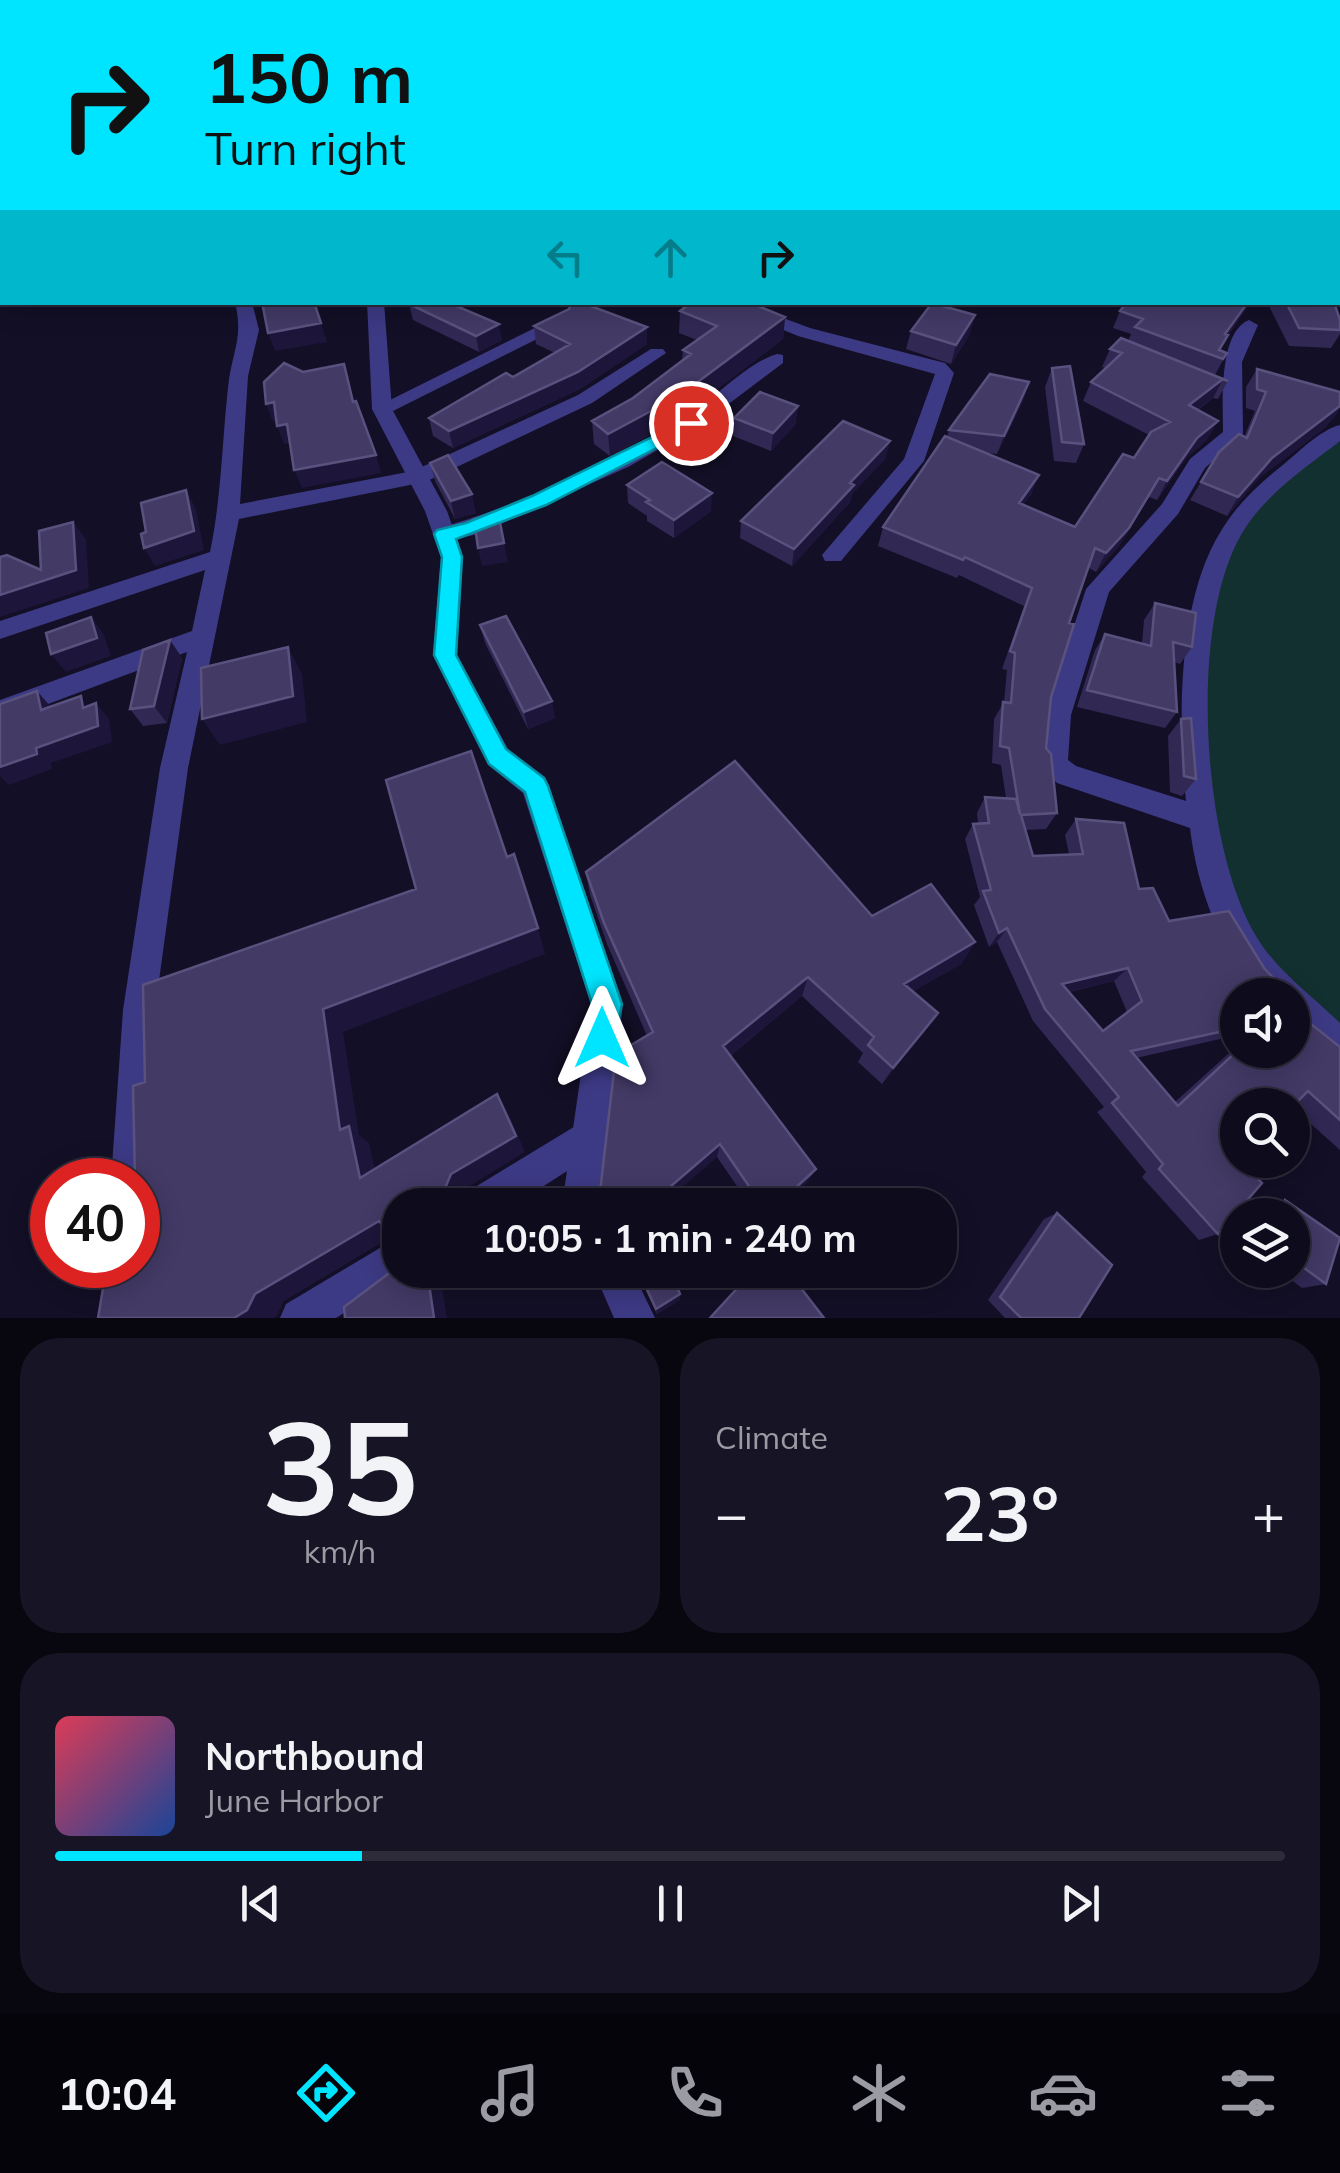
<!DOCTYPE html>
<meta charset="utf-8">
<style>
:root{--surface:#0e0b1c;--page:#171425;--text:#f1f3f6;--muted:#9b9ba3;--line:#2e2b3b;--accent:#00e5ff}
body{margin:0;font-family:Mulish,sans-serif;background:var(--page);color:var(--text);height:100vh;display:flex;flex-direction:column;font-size:38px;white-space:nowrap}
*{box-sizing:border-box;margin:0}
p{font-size:32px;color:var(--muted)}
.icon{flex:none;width:55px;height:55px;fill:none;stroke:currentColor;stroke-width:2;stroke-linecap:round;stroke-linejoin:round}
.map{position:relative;height:1318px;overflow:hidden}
.details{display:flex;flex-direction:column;gap:20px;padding:20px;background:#08060f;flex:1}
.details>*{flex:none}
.banner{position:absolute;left:0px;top:0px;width:1340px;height:305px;box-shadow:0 5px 25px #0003,0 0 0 2px var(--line);background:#00e5ff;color:#111;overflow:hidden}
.tools{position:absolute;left:1220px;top:978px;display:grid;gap:20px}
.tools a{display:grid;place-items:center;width:90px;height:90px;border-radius:50%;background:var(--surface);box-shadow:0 5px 25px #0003,0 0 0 2px var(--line);font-size:50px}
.speed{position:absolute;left:30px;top:1158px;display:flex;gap:20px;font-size:50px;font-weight:700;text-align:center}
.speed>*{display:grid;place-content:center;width:130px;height:130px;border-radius:50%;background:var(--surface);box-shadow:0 5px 25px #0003,0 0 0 2px var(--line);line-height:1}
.speed .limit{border:15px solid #d22;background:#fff;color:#111}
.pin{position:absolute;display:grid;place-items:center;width:85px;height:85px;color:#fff;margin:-42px;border:5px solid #fff;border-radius:50%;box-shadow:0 2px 10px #0007}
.me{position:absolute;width:110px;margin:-55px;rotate:0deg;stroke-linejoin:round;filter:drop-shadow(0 0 8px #0008)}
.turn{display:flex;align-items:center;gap:35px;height:210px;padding:0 40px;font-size:45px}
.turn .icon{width:130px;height:130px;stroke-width:2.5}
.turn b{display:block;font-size:70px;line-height:85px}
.lanes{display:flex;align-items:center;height:95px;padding:0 40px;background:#0003;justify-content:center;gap:50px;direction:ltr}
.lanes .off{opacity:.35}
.big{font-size:75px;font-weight:700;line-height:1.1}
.details .card{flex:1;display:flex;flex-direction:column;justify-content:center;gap:15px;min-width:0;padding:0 35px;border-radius:40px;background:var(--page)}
.details .dial{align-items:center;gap:0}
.dial b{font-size:130px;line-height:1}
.song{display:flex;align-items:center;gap:30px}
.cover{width:120px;height:120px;border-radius:15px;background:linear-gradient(135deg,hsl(350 70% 55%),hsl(220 70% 35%))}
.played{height:10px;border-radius:5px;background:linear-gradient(90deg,var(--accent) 25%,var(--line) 25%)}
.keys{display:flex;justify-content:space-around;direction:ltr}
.heat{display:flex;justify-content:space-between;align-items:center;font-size:55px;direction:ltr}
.details .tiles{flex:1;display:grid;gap:20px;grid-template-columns:1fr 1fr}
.card:last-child{grid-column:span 2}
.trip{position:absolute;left:382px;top:1188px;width:575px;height:100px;border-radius:40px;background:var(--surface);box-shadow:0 5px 25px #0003,0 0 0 2px var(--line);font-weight:700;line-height:100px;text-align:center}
.tabs{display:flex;height:160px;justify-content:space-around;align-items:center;background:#06040b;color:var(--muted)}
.tabs .icon{width:70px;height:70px}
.tabs .selected{color:var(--accent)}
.tabs b{font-size:45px;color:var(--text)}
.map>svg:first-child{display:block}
</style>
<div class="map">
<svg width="1340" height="1318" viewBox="0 0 1340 1318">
<rect width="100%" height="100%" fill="#130f26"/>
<path fill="#12302f" d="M1340 431V1047L1292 995 1214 876 1197 667 1227 539 1288 473Z"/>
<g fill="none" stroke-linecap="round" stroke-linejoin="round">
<path fill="#0c2248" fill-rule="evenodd" d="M2 76V84L0 85V77Z"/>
<path fill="#3d3a85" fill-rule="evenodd" d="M1202 0H1217L1218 2H1204Z
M1322 0H1337L1338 2H1324Z
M1338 33H1340V40H1338Z
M1340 140V149H1338V141Z
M235 302H252L259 330 248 376 240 504 413 471 578 395 651 349H663L666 353 592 403 425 482 239 519 188 768 155 1010 147 1180 138 1195V1180H111L123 1010 160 768 187 652 0 722V700L192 631 205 570 0 639V621L210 552C222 495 222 437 229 379 234 348 243 336 235 302Z
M716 302H741L810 328 945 363 954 373 924 461 841 561H825L822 555 904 459 935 374 798 336Z
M563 314 572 319 569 323 389 413H375L372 409Z
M1249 320 1258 325 1242 362 1243 434 1205 468 1178 514 1109 592 1071 715 1068 760 1076 766 1186 801C1178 721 1177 601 1221 531 1237 504 1260 483 1284 464 1300 451 1320 430 1340 425V441C1305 468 1263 496 1241 535 1188 627 1202 846 1256 936 1276 970 1312 996 1340 1023V1064L1328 1059 1292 1023V995H1264C1220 954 1197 887 1190 828L1057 783 1040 765 1045 715 1086 589 1162 504 1190 459 1223 432C1223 404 1218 332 1249 320Z
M777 354 783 355V363L698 427 628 467 478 534 444 542 433 534 436 529C520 505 608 466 682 420 711 402 746 363 777 354Z
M587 1119 600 1124 605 1137 600 1150 514 1205H461L467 1192Z
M400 1236V1270H411L336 1318H280L286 1304Z"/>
<path fill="#3d3a85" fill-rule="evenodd" d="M347 0H357V2H347Z
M2 81V89L0 90V82Z
M367 302H384L392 409 447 511 463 557 457 655 508 749 545 777 549 786 623 1004 600 1205H562L591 1004 523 793 488 765 433 655 441 557 425 511 372 409Z
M593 1270H632L655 1318H614Z"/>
</g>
<path fill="#312854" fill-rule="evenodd" d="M1007 0H1160L1162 1V2H1011Z
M1127 302H1251L1228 335 1219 350 1227 353 1215 375 1228 381 1218 399 1213 398 1198 410 1207 440 1187 457 1157 500 1149 497 1119 546 1096 572 1089 568 1069 623 1051 697 1046 748 1057 813 1046 829 1025 830 1033 856 1069 854 1065 835 1076 819 1139 889 1238 995V1035L1136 1058 1175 1102 1238 1045V1050L1340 1047V1150L1292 1107 1238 1105 1218 1234 1199 1240 1142 1177 1146 1172 1097 1112 1104 1107 1033 1021 997 942 989 947 974 905 980 897 965 839 973 824 978 823 977 813 985 797 1006 798 1001 765 992 763 994 719 1004 702 1007 670 1002 669 1024 606 959 575 957 578 878 546 883 527 947 437 949 430 1023 401 997 454 987 453 1032 493 1023 505 1075 527 1134 458 1149 435 1083 401 1091 382 1106 368 1102 367 1110 349 1128 341 1131 334 1113 328 1120 311ZM1114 981 1127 1012 1103 1031 1069 992Z
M1267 302H1334L1340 320V334L1331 348 1289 346Z
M409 304 502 340 479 352 413 320Z
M680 311 785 317 783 339 691 409 652 434 610 456 594 444 592 421 633 398 682 360 683 350 697 340 679 333Z
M534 326 647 344 580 389 453 448 433 436 429 418 513 377 555 353 536 344Z
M911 331 970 334 951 364 906 349Z
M1052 368 1084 444 1076 463 1054 461 1045 387Z
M1257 369 1326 427 1260 477 1227 516 1190 500 1219 452 1244 437 1255 411 1246 408V387Z
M798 406 795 425 771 451 733 436 734 418Z
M886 458 852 494 850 502 792 566 740 538 741 521Z
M430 463 476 513 455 519 435 481Z
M627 485 711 511 674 538 647 521V516L628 503Z
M1155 603 1192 647 1180 664 1174 662 1177 712 1165 728 1077 707 1095 650 1105 634 1142 643 1144 620Z
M480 625 555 718 528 729 485 643Z
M170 640 182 658 167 723 143 726 130 709Z
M1181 719 1196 779 1182 796 1170 792 1168 736Z
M586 872 872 916 975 942 961 964 913 991 924 1032 882 1084 858 1062 863 1053 802 996 730 1056 816 1169 808 1181 782 1205H750L717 1157 647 1036 607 944 590 895Z
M1285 1200 1340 1238 1326 1284 1302 1288 1278 1270H1292V1215H1261L1263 1207Z
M1057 1213 1079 1318H1005L988 1300 1044 1219Z
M636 1270H670L680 1294V1300L657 1314Z"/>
<path fill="#1d163a" d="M314 302 327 342 275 351 268 333Z
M1248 302H1251L1216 351 1225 334Z
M975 315 970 334 951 364 956 345Z
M785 317 783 339 691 409 652 434 610 456 608 434Z
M499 324 502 340 479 352 476 336Z
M647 327V344L580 389 453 448 449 431Z
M1223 379 1213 398 1180 423 1189 405Z
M1029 382 1023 401 997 454 1004 436Z
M274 402 281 420 273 422 266 404Z
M798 406 795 425 771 451 773 433Z
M1340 406 1337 414 1326 427 1260 477 1227 516 1238 497 1272 458Z
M1218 421 1207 440 1187 457 1157 500 1167 481 1197 438Z
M287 424 294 442 284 444 277 426Z
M890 441 886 458 852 494 850 502 792 566 794 549 850 483Z
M376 455 381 473 302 488 294 470Z
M1039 475 1032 493 1011 522 1019 503Z
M1159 478 1119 546 1096 572 1106 553Z
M186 490 196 509 204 550 155 566 144 548Z
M712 493 711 511 674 538V520Z
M472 494 476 513 455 519 451 501Z
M73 522 86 539 89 588 0 617V595L76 570Z
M504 543 508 562 482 566 478 548Z
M91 617 104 635 111 656 66 672 51 654Z
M170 640 182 658 167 723 154 706Z
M288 647 302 674 307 722 220 745 202 719Z
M37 691 51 707 41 710Z
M552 701 555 718 528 729 524 712Z
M96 703 109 719 112 742 51 763 52 769 9 785 0 776V767L36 748Z
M538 928 545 954 343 1032 359 1135 369 1143 380 1192 360 1178 340 1130 323 1009Z
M1007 928 997 942 989 947 999 933Z
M975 942 961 964 893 1003 904 984Z
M1128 968 1114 981 1050 996 1062 984Z
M808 977 802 996 720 1064 723 1046Z
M938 1013 924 1032 882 1084 893 1068Z
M497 1094 508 1113 525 1152 465 1189 458 1205H422L451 1174Z
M720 1144 717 1157 662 1205H649Z
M816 1169 808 1181 782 1205H777Z
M400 1218V1237L396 1234 284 1301 277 1316 273 1318H234L255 1294 379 1221Z
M427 1270H439L447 1318H434Z
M680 1294V1300L657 1314 656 1309Z"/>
<path fill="#433a66" stroke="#5a527e" stroke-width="2.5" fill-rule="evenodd" d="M374 0H485L484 2H373Z
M488 0H592L620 2H487Z
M853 0H946L949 2H856Z
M1024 0H1160L1162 1H1026Z
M262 302H314L321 323 268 333Z
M410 302H447L499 324 476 336 409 304Z
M572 302H580L647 327 578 372 449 431 429 418 506 373 513 377 570 344 534 326 569 309Z
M692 302H748L785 317 691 387 651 411 608 434 592 421 633 398 691 354 683 350 717 326 680 311Z
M1127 302H1248L1225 334 1228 335 1219 350 1227 353 1223 359 1135 327 1143 319 1120 311Z
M1286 302H1334L1340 320V330L1299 328Z
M932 303 975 315 956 345 911 331Z
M1121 338 1228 381 1223 379 1189 405 1218 421 1197 438 1167 481 1159 478 1129 528 1106 553 1095 548 1069 623 1074 624 1051 697 1046 748 1051 754 1057 813 1021 815 1033 856 1083 854 1076 819 1124 823 1139 889 1153 888 1169 921 1229 911 1264 968 1280 985 1294 992 1287 995H1238V1028L1131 1051 1178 1106 1238 1050H1292V1009L1340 1047V1120L1308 1091 1292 1107V1105H1238V1160H1240L1262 1183 1218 1234 1159 1169 1163 1164 1112 1103 1119 1097 1045 1009 1007 928 999 933 983 891 991 890 973 824 989 823 985 797 1016 799 1020 814 1009 748 1000 746 1003 702 1011 703 1015 653 1010 651 1032 588 965 557 963 560 883 527 945 436 1039 475 1019 503 1075 527 1123 454 1134 458 1151 432 1170 422 1091 382 1122 353 1110 349ZM1128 968 1142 1001 1103 1031 1062 984Z
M284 363 303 372 344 364 353 402 356 401 376 455 294 470 287 424 277 426 274 402 266 404 264 382Z
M1070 366 1084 444 1062 442 1052 368Z
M1257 369 1340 392V406L1272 458 1238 497 1201 482 1219 452 1239 434 1247 438 1266 392 1257 389Z
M990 374 1029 382 1004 436 949 430Z
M760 392 798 406 773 433 734 418Z
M843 421 890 441 850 483 854 485 794 549 741 521Z
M448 455 472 494 451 501 430 463Z
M662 462 712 493 674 520 646 502 650 500 627 485Z
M186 490 194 531 144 548 141 534 146 532 141 503Z
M498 512 504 543 478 548 474 519Z
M73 522 76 570 0 595V557L7 555 41 570 39 531Z
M1155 603 1196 613 1192 647 1173 642 1177 712 1087 690 1105 634 1151 646Z
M506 616 552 701 524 712 480 625Z
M91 617 97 638 51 654 46 633Z
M170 640 154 706 130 709 143 650Z
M288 647 293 696 202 719 201 668Z
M37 691 41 710 81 696 83 708 96 703 98 726 36 748 37 754 0 767V704Z
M1191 718 1196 779 1184 776 1181 719Z
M471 751 507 857 514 854 538 928 323 1009 340 1130 349 1126 360 1178 497 1094 516 1136 451 1174 443 1193 422 1205H400V1218L385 1228 379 1221 255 1294 247 1310 234 1318H98L107 1265H138V1180H135L133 1086 145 1082 143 985 416 889 386 780Z
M735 761 872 916 931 884 975 942 904 984 938 1013 893 1068 868 1045 874 1037 808 977 723 1046 816 1169 777 1205H762L720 1144 649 1205H606L600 1192 616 1054 653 1032 604 923 586 872Z
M1285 1200 1340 1238 1326 1284 1292 1259V1215H1280Z
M1057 1213 1112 1265 1079 1318H1021L1000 1297Z
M400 1265V1270H427L434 1318H345L344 1307Z
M638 1270H670L680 1294 656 1309Z
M754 1270H787L824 1318H710Z"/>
<path fill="#00e5ff" stroke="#0095a6" stroke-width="2.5" d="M691 418 700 423 697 427 546 505 456 539 462 557 456 655 506 749 544 778 548 786 622 1004 613 1048 602 1053 591 1048 587 1038 592 1004 525 792 489 764 434 655 442 557 434 534 437 530 466 523 532 496Z"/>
</svg>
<div class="tools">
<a><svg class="icon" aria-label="sound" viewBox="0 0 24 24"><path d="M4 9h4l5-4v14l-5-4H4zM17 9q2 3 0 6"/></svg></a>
<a><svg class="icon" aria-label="search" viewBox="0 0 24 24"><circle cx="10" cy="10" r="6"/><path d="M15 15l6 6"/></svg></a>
<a><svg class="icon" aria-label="layers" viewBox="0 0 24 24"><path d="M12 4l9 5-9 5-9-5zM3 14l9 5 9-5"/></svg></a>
</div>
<div class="speed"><div class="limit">40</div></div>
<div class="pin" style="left:691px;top:423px;background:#d93025"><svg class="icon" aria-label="arrive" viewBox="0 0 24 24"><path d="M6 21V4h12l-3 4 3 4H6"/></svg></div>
<svg class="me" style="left:602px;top:1038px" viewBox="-20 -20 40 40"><path d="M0-17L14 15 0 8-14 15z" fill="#00e5ff" stroke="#fff" stroke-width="4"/></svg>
<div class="trip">10:05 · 1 min · 240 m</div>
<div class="banner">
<div class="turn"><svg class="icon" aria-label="right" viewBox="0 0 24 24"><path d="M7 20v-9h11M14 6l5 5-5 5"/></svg><div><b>150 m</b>Turn right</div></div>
<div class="lanes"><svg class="icon off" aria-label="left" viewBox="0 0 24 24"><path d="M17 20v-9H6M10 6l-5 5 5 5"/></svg><svg class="icon off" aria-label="ahead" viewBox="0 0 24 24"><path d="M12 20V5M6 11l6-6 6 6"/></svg><svg class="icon" aria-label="right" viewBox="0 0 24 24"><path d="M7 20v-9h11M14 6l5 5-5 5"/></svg></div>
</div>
</div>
<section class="details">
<div class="tiles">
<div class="card dial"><b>35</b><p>km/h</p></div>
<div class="card"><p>Climate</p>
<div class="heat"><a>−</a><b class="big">23°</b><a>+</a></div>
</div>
<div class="card">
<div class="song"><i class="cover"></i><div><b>Northbound</b><p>June Harbor</p></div></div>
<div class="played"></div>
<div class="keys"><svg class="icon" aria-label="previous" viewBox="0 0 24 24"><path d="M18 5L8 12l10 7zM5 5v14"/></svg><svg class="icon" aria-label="pause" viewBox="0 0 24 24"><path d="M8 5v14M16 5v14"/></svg><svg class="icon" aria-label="next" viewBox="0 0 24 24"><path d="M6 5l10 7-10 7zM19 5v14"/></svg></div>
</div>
</div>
</section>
<nav class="tabs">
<b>10:04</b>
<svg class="icon selected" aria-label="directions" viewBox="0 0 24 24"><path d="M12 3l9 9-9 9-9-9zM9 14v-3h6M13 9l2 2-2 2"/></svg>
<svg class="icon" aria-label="music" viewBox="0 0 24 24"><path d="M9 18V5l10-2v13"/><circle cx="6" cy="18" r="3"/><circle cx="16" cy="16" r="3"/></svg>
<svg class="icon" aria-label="phone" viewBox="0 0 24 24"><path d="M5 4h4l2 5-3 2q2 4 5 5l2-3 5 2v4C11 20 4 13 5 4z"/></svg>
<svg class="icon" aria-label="climate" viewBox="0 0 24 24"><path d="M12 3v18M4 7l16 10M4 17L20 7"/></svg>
<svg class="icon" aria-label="car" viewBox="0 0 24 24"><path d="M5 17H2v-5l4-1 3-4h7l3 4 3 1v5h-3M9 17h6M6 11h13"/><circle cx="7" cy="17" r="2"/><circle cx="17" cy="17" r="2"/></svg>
<svg class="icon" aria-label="filters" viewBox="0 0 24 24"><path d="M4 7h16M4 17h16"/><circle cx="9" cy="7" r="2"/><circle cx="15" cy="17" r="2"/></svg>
</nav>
